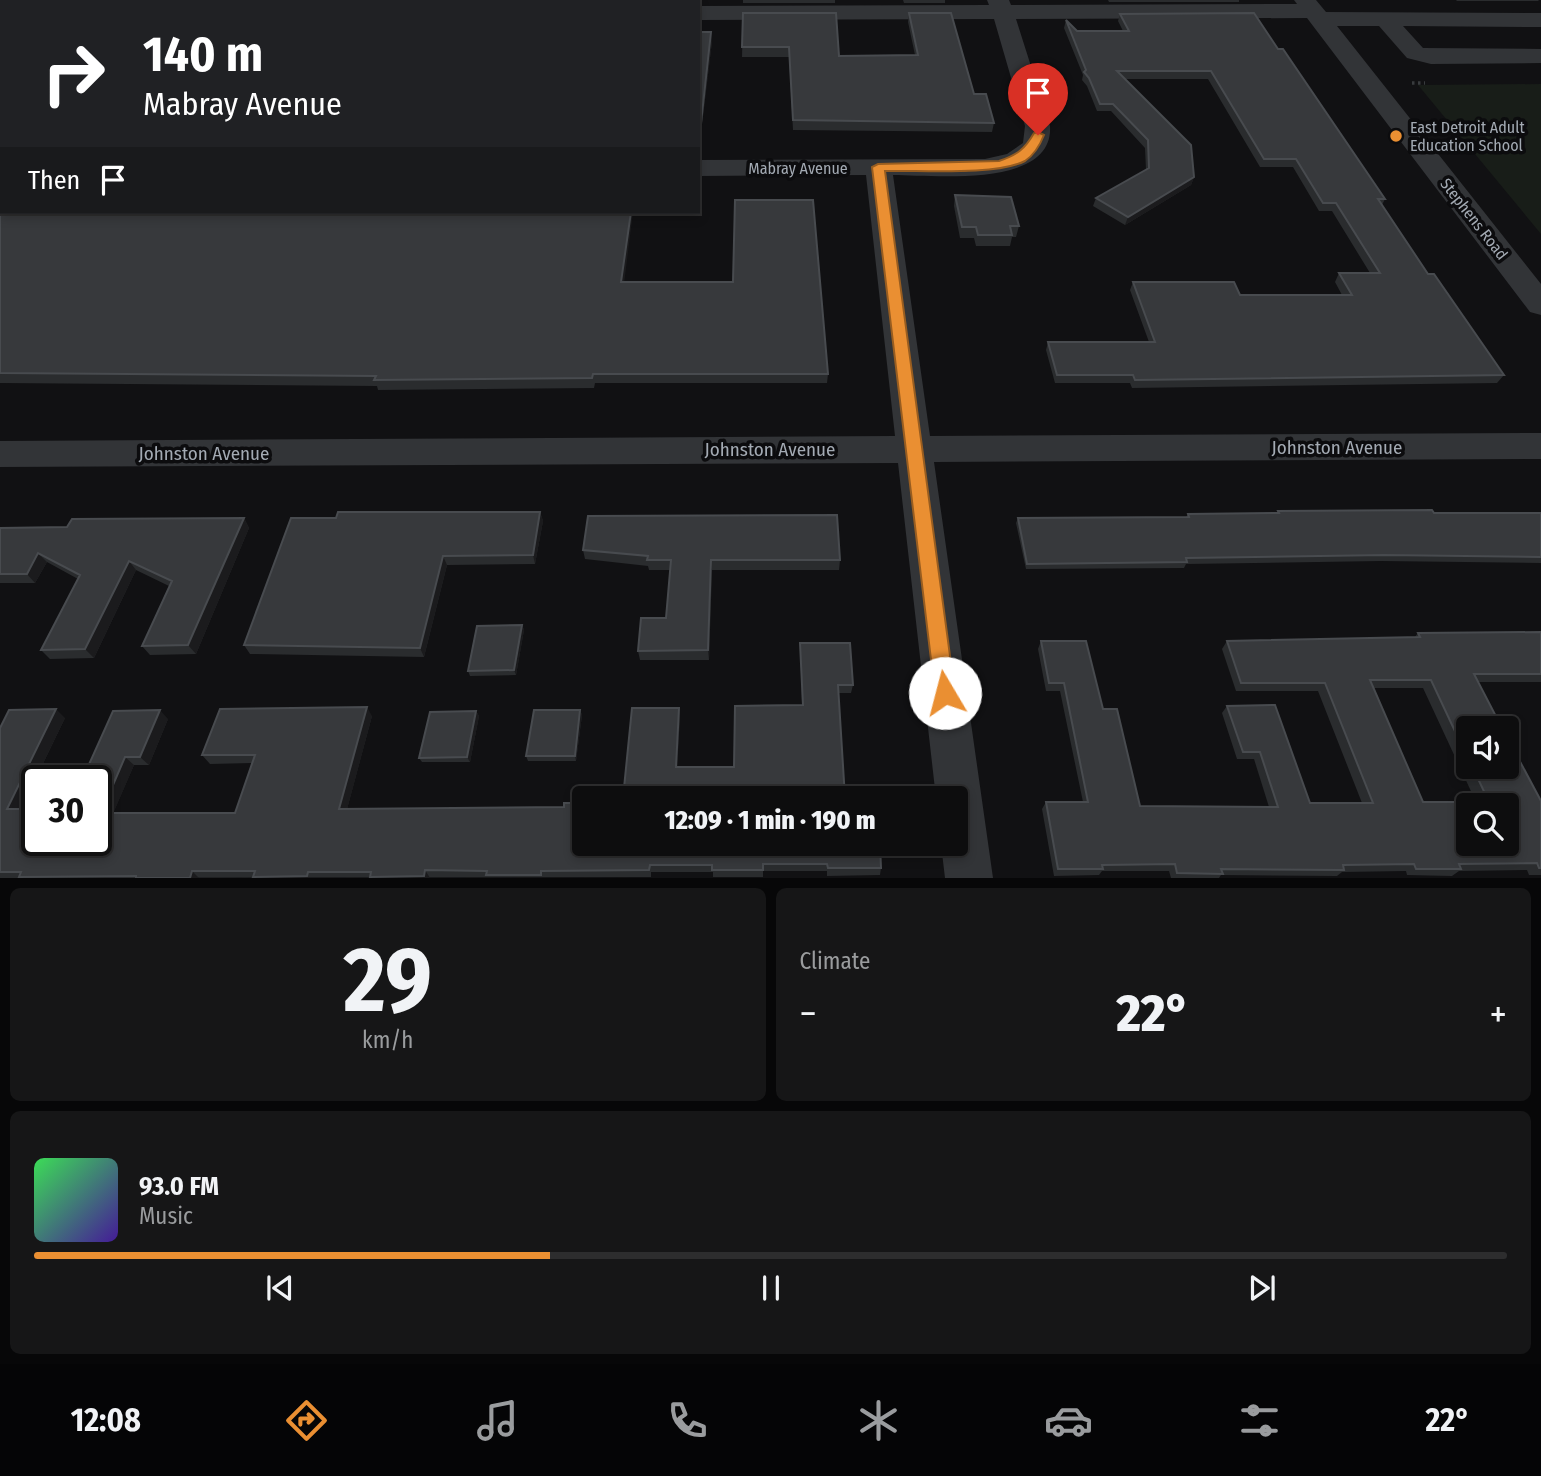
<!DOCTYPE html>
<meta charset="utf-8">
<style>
:root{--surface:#0d0d0e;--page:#161617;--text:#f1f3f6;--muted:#9a9c9e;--line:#2d2d2e;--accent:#ea8f32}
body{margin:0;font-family:"Fira Sans Condensed",sans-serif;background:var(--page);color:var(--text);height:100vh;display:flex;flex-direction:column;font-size:26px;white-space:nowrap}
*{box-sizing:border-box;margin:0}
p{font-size:23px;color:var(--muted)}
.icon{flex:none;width:38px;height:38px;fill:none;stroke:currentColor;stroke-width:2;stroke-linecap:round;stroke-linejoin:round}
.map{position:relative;height:878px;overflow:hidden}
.drawer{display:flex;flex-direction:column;gap:10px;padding:10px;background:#070708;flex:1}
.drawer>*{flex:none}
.banner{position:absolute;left:0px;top:0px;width:700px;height:214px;box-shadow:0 4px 10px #0003,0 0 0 2px var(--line);background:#202124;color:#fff;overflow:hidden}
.buttons{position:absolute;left:1456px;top:716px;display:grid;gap:14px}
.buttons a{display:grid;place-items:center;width:63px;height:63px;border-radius:7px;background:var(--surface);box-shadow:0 4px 10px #0003,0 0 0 2px var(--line);font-size:35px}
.speed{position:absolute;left:21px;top:765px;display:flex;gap:14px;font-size:35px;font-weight:700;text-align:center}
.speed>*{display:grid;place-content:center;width:91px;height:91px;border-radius:50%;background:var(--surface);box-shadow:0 4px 10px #0003,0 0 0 2px var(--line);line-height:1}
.speed .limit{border:4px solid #111;border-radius:10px;background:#fff;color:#111}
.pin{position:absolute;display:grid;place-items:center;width:60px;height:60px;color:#fff;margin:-72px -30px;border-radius:50% 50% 50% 0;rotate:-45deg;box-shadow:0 0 7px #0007}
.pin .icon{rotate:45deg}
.me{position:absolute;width:77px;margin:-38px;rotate:352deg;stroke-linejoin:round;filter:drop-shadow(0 0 5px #0008)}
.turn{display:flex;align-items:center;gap:24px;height:147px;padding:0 28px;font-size:32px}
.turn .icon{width:91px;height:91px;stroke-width:2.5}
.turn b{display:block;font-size:49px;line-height:60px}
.then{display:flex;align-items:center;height:66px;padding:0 28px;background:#0003;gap:14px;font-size:26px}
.big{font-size:52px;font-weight:800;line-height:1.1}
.drawer .widget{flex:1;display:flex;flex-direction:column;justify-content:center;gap:10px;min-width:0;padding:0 24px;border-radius:10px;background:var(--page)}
.drawer .dial{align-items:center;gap:0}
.dial b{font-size:91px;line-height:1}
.song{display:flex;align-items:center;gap:21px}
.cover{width:84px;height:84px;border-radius:10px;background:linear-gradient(135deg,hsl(130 70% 55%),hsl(260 70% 35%))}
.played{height:7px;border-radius:4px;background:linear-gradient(90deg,var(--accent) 35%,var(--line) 35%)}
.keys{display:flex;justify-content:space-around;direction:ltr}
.heat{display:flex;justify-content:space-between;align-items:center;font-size:38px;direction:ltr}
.drawer .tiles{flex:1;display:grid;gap:10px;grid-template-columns:1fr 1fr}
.widget:last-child{grid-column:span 2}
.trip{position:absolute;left:572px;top:786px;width:396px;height:70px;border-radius:7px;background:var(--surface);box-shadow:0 4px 10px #0003,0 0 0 2px var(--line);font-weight:800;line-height:70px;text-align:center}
.menu{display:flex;height:112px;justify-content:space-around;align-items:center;background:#050506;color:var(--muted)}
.menu .icon{width:49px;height:49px}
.menu .active{color:var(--accent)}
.menu b{font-size:32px;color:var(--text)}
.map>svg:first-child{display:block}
</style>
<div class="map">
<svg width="1541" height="878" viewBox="0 0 1541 878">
<rect width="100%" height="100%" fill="#111113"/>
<path fill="#181d18" d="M1541 84V234L1418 85Z"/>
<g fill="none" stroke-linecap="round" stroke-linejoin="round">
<path stroke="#383b3e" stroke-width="3.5" stroke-dasharray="2.5 3.5" stroke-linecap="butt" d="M1412 83H1425"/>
<path fill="#323437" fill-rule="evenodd" d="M987 0H1009L1011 5 1297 4 1294 0H1316L1326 12 1541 13V27L1403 26 1423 48 1541 49V63L1431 64 1407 58 1379 26H1337L1541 284V315L1530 312 1307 18 1016 19 1050 126C1054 189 933 175 893 175L930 436 1541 433V459L934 462 993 878H945L941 844H956V798H936L898 463 0 467V441L895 436 866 175 698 176V160L985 159 1007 154 1023 143 1025 126 994 19 698 20V6L989 5Z
M0 163H2V179H0Z"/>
</g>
<path fill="#2a2c2e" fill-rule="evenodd" d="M0 0H57L55 2H2V134H0Z
M743 0H835V3H743Z
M903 0H945V3H904Z
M1108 0H1239V2H1109Z
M1456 0H1539L1538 1H1457Z
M743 13 839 56 915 55 908 22 909 13 974 94 994 123 992 132 793 130 789 57H742Z
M1120 14 1278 49 1385 199 1382 205 1428 274 1504 375 1497 383 1132 388 1130 383H1055L1046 350 1048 342H1149L1130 290 1133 282 1240 295H1342L1335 282 1339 273H1370L1332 211H1319L1293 167H1260L1208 79H1125L1194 177 1191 185 1125 225 1093 206 1096 198 1146 170 1145 148 1111 111H1097L1087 86 1082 80 1083 75 1064 28 1066 20 1077 31H1123L1118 21Z
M698 32 712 41 701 133H698Z
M955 195 1019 226 1016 237H1012L1010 246H976L974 238H960L954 206Z
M0 203 624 282 828 374 827 383H595L594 388 378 390 377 386 0 383Z
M1278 511 1434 513H1541V563L1381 561 1186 564 1184 568 1026 569 1016 523 1018 518 1186 517 1188 514 1276 513Z
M540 512 543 521 535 564 447 565 424 657 250 654 244 645 336 518Z
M244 518 249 528 196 654 150 655 142 646 169 586 136 570 94 658 50 659 41 650 78 579 47 562 35 583H0V528L67 527Z
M583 550 840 560 839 570H712L709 660H640L638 651 666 618 670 570H649L648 566 585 559Z
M522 625 524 630 516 675 470 676 468 671Z
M1541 632V682H1478L1468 728V766H1507L1541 801V875H1529L1527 870 1459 871 1452 876 1407 875 1406 871 1342 872 1337 876 1221 875 1219 878H1171L1169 871H1102L1099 875 1054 876 1042 809 1046 802H1083L1060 691H1046L1038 649 1041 641 1103 709 1140 806 1269 807 1254 759H1237L1222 713 1227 706 1310 803H1362L1318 691H1236L1222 649 1227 641 1414 638 1418 633ZM1374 688H1423L1476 802H1423Z
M800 643 853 685 851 693H838L845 798H623L680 716 677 767H734L802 705Z
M580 710 582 715 576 761H528L526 756Z
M476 711 479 716 470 762H422L419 758Z
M372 716 347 809 881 868 880 875 827 876V871H763V877H713V872H651V877L0 878V728L65 718 21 809 96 840V780L168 719 149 765H134L113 813H235L252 763 210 764 202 755Z"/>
<path fill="#1b1b1d" d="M43 0H57L55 2H41Z
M711 32 712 41 701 133V123Z
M1194 177 1191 185 1125 225 1128 217Z
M631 212H633L623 292 621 282Z
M540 512 543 521 535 564 533 555Z
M244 518 249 528 196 654 188 645Z
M38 553 47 562 35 583 27 574Z
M443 556 447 565 424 657 420 648Z
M711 560 712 570 709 660 708 650Z
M129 561 136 570 94 658 85 649Z
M522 625 524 630 516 675 514 670Z
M367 707 372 716 345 817 339 809Z
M679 708 680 716 677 775 676 767Z
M56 709 65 718 17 817 7 809Z
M160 710 168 719 149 765 140 757Z
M580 710 582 715 576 761 575 756Z
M476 711 479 716 470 762 467 757Z
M125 757 134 765 110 821 101 813Z
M425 870 430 878H424V876Z
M192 871 199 878H190Z"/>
<path fill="#37393c" stroke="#484b4f" stroke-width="2" fill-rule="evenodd" d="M0 0H43L41 2H2V125H0Z
M122 0H270L269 2H121Z
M385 0H478V2H384Z
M591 0H681L680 2H590Z
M743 13H836L839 56 918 55 909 13H951L974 94H986L994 123 793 120 789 47H742Z
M1254 13 1278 49H1283L1385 199H1378L1428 274H1434L1504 375 1135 380 1133 375H1057L1048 342H1155L1133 282H1234L1240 295H1352L1339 273H1380L1336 203H1323L1296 159H1264L1211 71H1117L1191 145 1194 177 1128 217 1096 198 1149 168 1148 140 1113 104H1100L1089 78 1084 72 1086 70 1066 20 1077 31H1129L1120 14Z
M698 32H711L701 123H698Z
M955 195 1011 197 1019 226H1010L1012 235H978L976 227H962Z
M735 200H813L828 374H593L592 378 374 380 376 376 0 373V203H2V212H631L621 282H733Z
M1432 510 1434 513H1541V557L1385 555 1186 558 1187 562 1027 564 1018 518 1189 517 1188 514 1279 513 1278 511Z
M338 512H540L533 555 443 556 420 648 244 645 291 518H336Z
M837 515 840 560H711L708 650 638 651 641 618H666L671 560H647L648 556 583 550 588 516Z
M244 518 188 645 142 646 172 581 129 561 85 649 41 650 80 575 38 553 27 574H0V528L67 527 72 519Z
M522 625 514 670 468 671 477 626Z
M1541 632V674H1474L1502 728H1468V759L1431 680H1370L1423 802H1489L1472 766H1507V737L1541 801V868H1539L1537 863 1459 864 1461 869H1416L1414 864 1343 865 1344 870 1221 869 1223 874 1177 873 1175 864 1102 865 1103 869H1058L1046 802H1088L1064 683H1049L1041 641H1086L1103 709H1117L1140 806 1278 807 1260 752H1243L1227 706 1275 705 1310 803H1373L1325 683H1241L1227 641 1420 637 1418 633ZM1468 805H1507V844H1468Z
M800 643H850L853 685H838L845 798H623L632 708H679L676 767H734L735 706 803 705Z
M367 707 339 809 564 807V803H584V844H880L881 868H828L827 864H763V870H712V865H650L649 870 541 871V875H486L487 871 425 870 424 876 370 877 371 872H308L307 876 253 877 255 871H192L190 878H136V876L19 877 21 872H0V728L9 710 56 709 7 809H37V840H96V780H82L113 711 160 710 140 757H125L101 813H235L255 755H202L220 709Z
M534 710H580L575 756H526Z
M476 711 467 757 419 758 430 712Z"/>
<path fill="#ea8f32" stroke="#985d20" stroke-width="2" d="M1038 132 1044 135C1040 145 1034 155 1025 161 996 176 919 170 885 171L955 693 952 700 945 702 938 700 935 693 872 167 878 164 999 161C1017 155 1025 149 1034 133Z"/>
<circle fill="#ea8f32" stroke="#0c0c0e" stroke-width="2.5" cx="1396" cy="136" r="7"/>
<g text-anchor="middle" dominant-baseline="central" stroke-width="7" stroke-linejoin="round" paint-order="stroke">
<g font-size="16" fill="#a3aab3" stroke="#0c0c0e" text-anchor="start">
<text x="1410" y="127">East Detroit Adult<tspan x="1410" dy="18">Education School</tspan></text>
</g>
<g font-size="16" fill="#a3aab3" stroke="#0c0c0e">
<text x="798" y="168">Mabray Avenue</text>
<text transform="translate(1474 219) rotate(52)">Stephens Road</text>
</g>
<g font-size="19" fill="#a3aab3" stroke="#0c0c0e">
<text x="1337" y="447">Johnston Avenue</text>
<text x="770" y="449">Johnston Avenue</text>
<text x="204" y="453">Johnston Avenue</text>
</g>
</g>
</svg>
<div class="buttons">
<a><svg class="icon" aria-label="sound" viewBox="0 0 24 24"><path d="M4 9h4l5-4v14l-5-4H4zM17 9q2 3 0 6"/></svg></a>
<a><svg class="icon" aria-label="search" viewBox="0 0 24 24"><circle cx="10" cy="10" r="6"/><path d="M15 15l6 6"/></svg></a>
</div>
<div class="speed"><div class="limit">30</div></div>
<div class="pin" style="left:1038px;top:135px;background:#d93025"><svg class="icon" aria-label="arrive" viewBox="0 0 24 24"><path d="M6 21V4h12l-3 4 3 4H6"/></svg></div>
<svg class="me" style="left:945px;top:693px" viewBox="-20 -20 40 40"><circle r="19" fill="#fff"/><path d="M0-13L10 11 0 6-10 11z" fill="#ea8f32"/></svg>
<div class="trip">12:09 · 1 min · 190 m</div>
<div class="banner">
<div class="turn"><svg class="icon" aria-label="right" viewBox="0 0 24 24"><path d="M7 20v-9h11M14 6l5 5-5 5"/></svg><div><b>140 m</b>Mabray Avenue</div></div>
<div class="then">Then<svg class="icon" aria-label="arrive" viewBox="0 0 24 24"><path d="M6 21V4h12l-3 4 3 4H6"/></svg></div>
</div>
</div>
<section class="drawer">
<div class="tiles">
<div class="widget dial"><b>29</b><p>km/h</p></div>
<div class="widget"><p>Climate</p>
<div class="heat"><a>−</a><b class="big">22°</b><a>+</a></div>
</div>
<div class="widget">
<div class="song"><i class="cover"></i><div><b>93.0 FM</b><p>Music</p></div></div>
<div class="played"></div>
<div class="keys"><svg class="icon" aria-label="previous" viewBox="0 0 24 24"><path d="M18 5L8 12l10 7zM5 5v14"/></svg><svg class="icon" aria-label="pause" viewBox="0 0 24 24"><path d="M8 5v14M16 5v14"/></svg><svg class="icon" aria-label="next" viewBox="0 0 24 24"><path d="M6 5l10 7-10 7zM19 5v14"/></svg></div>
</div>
</div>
</section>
<nav class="menu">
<b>12:08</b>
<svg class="icon active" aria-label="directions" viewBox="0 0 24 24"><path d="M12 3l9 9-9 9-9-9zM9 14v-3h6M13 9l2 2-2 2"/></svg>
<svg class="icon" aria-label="music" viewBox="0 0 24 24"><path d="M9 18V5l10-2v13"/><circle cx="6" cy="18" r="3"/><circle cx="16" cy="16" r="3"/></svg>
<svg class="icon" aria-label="phone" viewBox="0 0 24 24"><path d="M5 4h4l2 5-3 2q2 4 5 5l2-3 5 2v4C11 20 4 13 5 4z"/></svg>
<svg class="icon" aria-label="climate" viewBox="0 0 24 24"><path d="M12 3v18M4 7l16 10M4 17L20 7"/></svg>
<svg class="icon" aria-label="car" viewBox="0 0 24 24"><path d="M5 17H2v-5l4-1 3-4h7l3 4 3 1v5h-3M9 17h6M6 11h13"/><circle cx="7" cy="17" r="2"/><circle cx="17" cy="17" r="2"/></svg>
<svg class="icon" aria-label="filters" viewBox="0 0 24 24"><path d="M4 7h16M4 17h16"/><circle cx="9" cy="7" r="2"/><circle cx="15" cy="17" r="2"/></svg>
<b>22°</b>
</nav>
